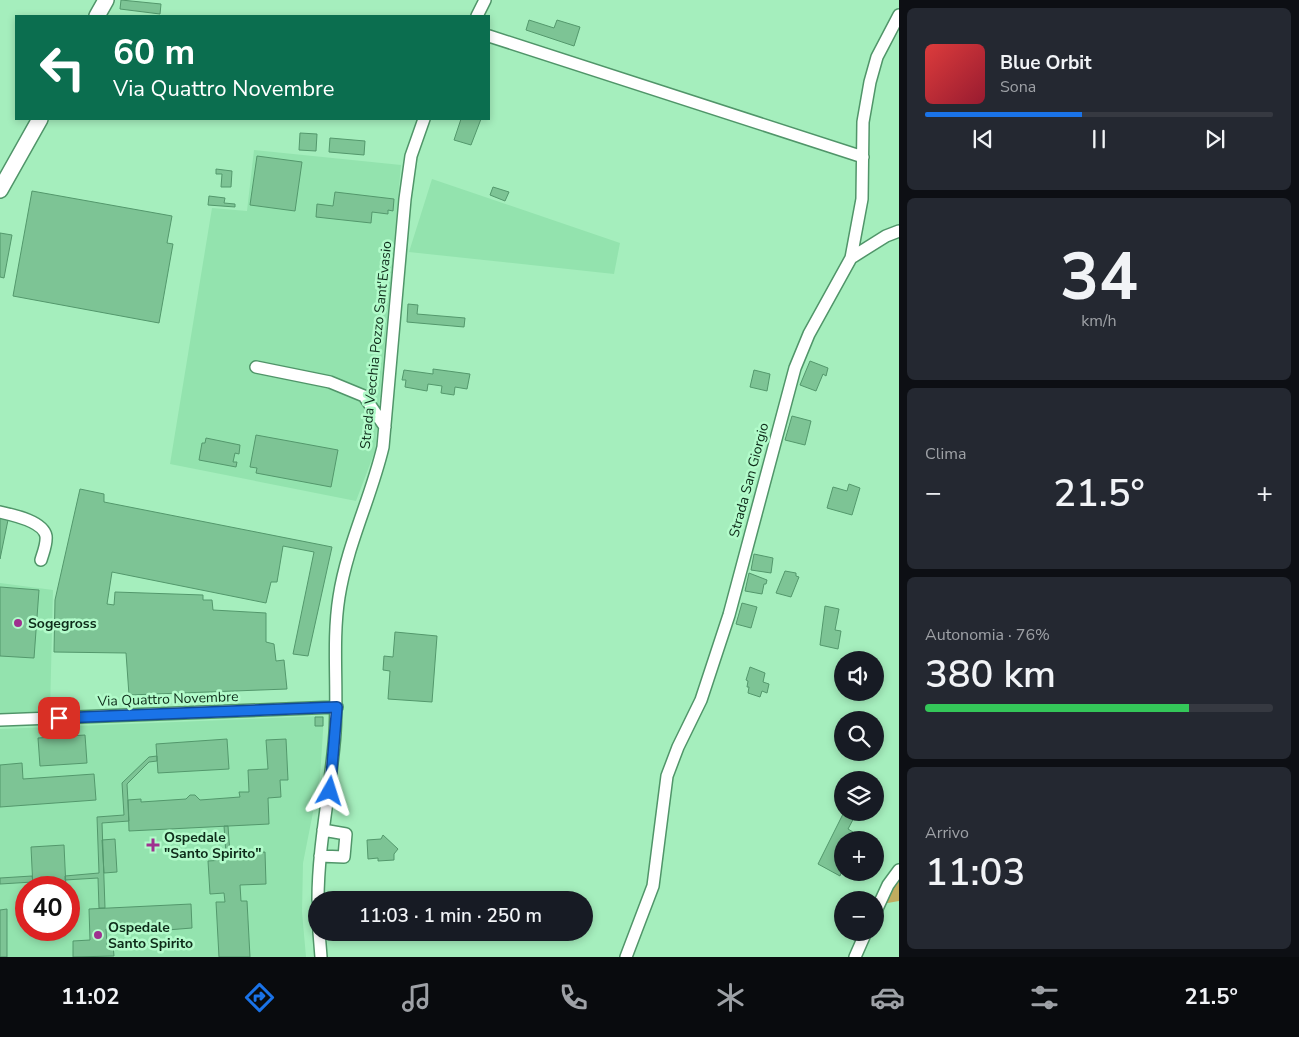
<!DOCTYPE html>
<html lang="it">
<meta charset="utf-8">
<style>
:root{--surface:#171b24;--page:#242831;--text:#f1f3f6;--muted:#9ea1a6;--line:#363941;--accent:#1a73e8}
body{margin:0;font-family:"Nunito Sans",sans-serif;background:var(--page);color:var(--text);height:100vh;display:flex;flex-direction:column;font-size:19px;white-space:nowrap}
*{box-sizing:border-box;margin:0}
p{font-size:16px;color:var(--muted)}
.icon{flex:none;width:28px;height:28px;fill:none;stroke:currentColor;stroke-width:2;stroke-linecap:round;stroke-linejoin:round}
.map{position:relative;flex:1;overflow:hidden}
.sheet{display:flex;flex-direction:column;gap:8px;padding:8px;background:#0d0f14;width:400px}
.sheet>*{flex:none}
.hud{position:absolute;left:15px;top:15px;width:475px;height:105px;border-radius:0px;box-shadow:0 2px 8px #0003;background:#0b6e4f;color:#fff;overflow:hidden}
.fabs{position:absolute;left:834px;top:651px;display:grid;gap:10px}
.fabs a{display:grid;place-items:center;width:50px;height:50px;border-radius:50%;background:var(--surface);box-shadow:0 2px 8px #0003;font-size:25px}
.speed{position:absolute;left:15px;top:876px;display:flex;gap:10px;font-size:25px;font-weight:700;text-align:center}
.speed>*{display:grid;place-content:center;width:65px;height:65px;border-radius:50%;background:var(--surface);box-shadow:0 2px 8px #0003;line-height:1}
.speed .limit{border:8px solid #d22;background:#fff;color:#111}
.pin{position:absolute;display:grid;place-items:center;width:42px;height:42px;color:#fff;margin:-21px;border-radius:10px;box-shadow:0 2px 8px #0006}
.me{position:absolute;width:55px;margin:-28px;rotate:6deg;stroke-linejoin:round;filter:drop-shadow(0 0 4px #0008)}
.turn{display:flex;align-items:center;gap:18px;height:105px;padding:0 15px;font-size:22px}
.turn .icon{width:65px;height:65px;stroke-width:2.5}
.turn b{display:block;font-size:35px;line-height:42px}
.big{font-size:38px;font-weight:600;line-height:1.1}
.sheet .tile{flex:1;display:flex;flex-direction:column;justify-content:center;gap:8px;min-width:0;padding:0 18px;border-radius:8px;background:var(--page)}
.sheet .dial{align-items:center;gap:0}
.dial b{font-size:65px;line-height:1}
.song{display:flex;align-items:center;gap:15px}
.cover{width:60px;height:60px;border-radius:8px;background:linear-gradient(135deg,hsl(0 70% 55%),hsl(350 70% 35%))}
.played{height:5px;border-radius:2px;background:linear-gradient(90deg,var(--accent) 45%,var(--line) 45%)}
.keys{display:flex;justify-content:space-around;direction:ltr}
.heat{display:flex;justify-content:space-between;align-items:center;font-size:28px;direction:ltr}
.charge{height:8px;border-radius:4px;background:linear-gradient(90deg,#34c759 76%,var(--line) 0)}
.trip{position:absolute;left:308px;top:891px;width:285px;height:50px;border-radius:25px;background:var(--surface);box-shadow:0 2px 8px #0003;font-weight:600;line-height:50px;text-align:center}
.tabs{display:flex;height:80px;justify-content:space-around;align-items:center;background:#090b0e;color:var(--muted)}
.tabs .icon{width:35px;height:35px}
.tabs .current{color:var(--accent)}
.tabs b{font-size:22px;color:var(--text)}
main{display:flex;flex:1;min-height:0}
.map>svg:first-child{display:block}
</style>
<main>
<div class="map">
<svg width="899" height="957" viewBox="0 0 899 957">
<rect width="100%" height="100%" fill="#a5eebd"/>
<path fill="#93e3ae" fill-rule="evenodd" d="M254 150 401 165 375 451 356 501 170 464 212 208 247 211Z
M432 179 620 243 614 274 409 252Z
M0 583 53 590 50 711 0 713Z
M324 716 320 777 303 863 302 912 306 957H0V729ZM26 888H69V930H26Z"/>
<path fill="#c0ab5f" d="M899 880V901L882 904Z"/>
<path fill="#7dc495" stroke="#53986c" d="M121 0 161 4 160 14 120 9Z
M529 20 554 28 557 20 580 27 574 46 526 30Z
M461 119H481L471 145 454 140Z
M300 133 317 134 316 151 299 150Z
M330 138 365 141 364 155 329 152Z
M257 156 302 162 295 211 250 205Z
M216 169 232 171 231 187H221L222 174H216Z
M493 187 509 192 505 201 490 195Z
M32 191 172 216 167 243 173 244 159 323 13 296Z
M335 192 394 199 393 211 388 210V214L372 212 371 223 316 217 317 204 333 206Z
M209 196 225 198 224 203 235 204V207L208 205Z
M0 233 12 235 4 278 0 277Z
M408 304 418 305 417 314 465 318 464 327 407 322Z
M810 361 828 368 826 376 823 374 816 391 800 385Z
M433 369 470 374 467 389 455 387 454 395 441 393 442 386 428 384 427 391 405 387 406 380H402L404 370 433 374Z
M754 370 770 374 767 391 750 387Z
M792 416 811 421 805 445 785 440Z
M256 435 338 450 331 487 256 473 257 468 250 467Z
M206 438 240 445 239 454 235 453 233 462H237L236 467 199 460 202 443H205Z
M849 484 860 488 852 515 827 508 833 487 847 491Z
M80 489 104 494V502L332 547 308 656 293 654 314 552 283 546 277 582H271L266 603 112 572 107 604 114 605 115 592 203 595V600H212L213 610 266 613V642L274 644 276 661 284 660 287 689 129 695 126 653 54 652 55 600Z
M0 518 8 520 0 559Z
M754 554 773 558 771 573 751 570Z
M785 571 796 573V576L799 577 791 597 776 593Z
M749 573 767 580 766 584H764L762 594 745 591Z
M0 587 39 590 34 658 0 656Z
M742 603 757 607 751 628 736 624Z
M825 606 839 609 835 630 841 631 838 649 820 645Z
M395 632 437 636 432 702 388 699 390 671 383 670 384 656 393 657Z
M750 667 765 673 763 682 769 684 767 693 762 691 760 697 748 693 749 687H747L748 681 746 680Z
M315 717H323V726H315Z
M85 735 87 763 40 766 38 738Z
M227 739 229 769 158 773 156 744Z
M286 739 288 780H280L281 797 268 798 269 824 129 831 128 800 141 799V802L186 799 190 795H195L200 800 240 797 239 792H249L248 770 268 769 266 740Z
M157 756V761L149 762 127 784 129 821 102 823 105 908H99L98 878 65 880V876L99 873 97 817 124 815 122 783 149 757Z
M22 763 23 779 94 774 96 800 0 807V765Z
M844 812H857L848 829 853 832 849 840H842V870L840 876 818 864Z
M224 826H228L230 854H226Z
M383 835 398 849 394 854V860L378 861V858L368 859 367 840 381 839Z
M115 839 117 872 104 873 102 840Z
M64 845 66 888H33L31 847Z
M265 852 266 884 240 885 241 901H247L250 957H219L216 902H225L224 893 210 894 208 861 224 860V855Z
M32 876 33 882 0 884V878Z
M191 904 192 928 167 930V926L106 929 107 945H113L114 956 73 957V941L90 940 89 909Z
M7 909V957H0V910Z"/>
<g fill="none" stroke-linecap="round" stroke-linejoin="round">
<defs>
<path id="minor" d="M477 16 485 0
M489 36 863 157
M851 258 886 236 899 231
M256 367 330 382 364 396 385 427
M0 512C13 515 43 521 46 536 47 544 43 553 41 560
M0 720 337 707
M320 856 344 857 346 834 323 830
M318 900C318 844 331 789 335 733 338 688 332 641 339 597 347 545 371 498 383 447L405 199 411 156 424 119
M875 913 888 885 899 870
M319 932 321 957
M626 957 653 886 667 776 678 747 701 700 729 615 795 368 809 334 851 258 862 199 863 122 870 82 877 57 899 15
M855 957 866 932"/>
<path id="major" d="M97 16 106 0
M0 190 40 119"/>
</defs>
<use href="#minor" stroke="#509569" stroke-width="14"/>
<use href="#major" stroke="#509569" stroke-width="18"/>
<use href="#minor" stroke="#fff" stroke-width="11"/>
<use href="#major" stroke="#fff" stroke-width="15"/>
</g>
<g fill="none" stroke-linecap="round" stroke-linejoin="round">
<defs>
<path id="route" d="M59 718 337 707 330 791"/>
</defs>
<use href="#route" stroke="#114b97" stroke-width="12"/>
<use href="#route" stroke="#1a73e8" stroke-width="9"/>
</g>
<g fill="#9f318f" stroke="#b2fbca" stroke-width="2">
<circle cx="18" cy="623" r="5"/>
<path d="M150.5 837.5h5v5h5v5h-5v5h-5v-5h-5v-5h5z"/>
<circle cx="98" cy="935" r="5"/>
</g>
<g text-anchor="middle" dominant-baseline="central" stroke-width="5" stroke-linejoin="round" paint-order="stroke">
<g font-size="14" fill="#0e2c1a" stroke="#b2fbca">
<text transform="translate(376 345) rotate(-84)">Strada Vecchia Pozzo Sant'Evasio</text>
<text transform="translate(749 480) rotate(-75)">Strada San Giorgio</text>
<text transform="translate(168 699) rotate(-2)">Via Quattro Novembre</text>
</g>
<g font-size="14" font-weight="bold" fill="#0e2c1a" stroke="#b2fbca" text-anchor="start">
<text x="28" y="623">Sogegross</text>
<text x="164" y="837">Ospedale<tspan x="164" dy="16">"Santo Spirito"</tspan></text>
<text x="108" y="927">Ospedale<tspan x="108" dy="16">Santo Spirito</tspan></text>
</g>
</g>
</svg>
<div class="fabs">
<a><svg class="icon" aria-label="sound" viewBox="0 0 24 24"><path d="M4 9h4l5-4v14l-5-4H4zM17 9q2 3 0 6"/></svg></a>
<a><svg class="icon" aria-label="search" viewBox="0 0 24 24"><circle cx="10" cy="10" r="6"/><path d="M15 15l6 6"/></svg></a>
<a><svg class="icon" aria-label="layers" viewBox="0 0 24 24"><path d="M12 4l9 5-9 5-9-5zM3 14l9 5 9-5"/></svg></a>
<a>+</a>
<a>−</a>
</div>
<div class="speed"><div class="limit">40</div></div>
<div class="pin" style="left:59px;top:718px;background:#d93025"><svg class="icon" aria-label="arrive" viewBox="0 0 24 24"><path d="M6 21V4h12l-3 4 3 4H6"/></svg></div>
<svg class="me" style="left:330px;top:791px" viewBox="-20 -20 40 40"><path d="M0-17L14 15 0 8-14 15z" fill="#1a73e8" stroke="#fff" stroke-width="4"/></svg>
<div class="trip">11:03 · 1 min · 250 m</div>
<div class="hud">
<div class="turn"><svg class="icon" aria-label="left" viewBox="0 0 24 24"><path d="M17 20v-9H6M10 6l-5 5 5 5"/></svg><div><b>60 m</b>Via Quattro Novembre</div></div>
</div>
</div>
<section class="sheet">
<div class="tile">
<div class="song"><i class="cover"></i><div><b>Blue Orbit</b><p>Sona</p></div></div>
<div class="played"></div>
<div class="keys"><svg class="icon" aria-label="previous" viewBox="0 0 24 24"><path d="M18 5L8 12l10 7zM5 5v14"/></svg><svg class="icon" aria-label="pause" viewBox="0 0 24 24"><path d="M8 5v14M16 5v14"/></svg><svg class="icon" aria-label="next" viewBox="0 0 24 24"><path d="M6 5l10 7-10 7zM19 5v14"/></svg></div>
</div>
<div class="tile dial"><b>34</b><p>km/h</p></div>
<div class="tile"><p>Clima</p>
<div class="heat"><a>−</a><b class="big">21.5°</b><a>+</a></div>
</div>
<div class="tile"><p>Autonomia · 76%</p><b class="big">380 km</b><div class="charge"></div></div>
<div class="tile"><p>Arrivo</p><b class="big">11:03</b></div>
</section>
</main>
<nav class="tabs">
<b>11:02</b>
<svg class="icon current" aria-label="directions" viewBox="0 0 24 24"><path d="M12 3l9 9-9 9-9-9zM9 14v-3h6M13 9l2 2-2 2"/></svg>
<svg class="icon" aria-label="music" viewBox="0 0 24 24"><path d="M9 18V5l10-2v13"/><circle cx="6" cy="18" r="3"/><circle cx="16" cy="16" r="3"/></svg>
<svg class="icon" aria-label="phone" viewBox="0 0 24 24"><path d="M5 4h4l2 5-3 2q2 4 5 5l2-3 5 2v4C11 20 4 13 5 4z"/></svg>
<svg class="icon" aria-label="climate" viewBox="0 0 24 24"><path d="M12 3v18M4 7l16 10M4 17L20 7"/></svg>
<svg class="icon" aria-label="car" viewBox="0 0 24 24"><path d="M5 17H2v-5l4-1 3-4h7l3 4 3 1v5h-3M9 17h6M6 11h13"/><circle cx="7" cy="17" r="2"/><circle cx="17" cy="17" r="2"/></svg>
<svg class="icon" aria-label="filters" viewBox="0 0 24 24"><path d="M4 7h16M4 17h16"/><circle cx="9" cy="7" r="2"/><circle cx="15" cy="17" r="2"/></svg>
<b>21.5°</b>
</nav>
